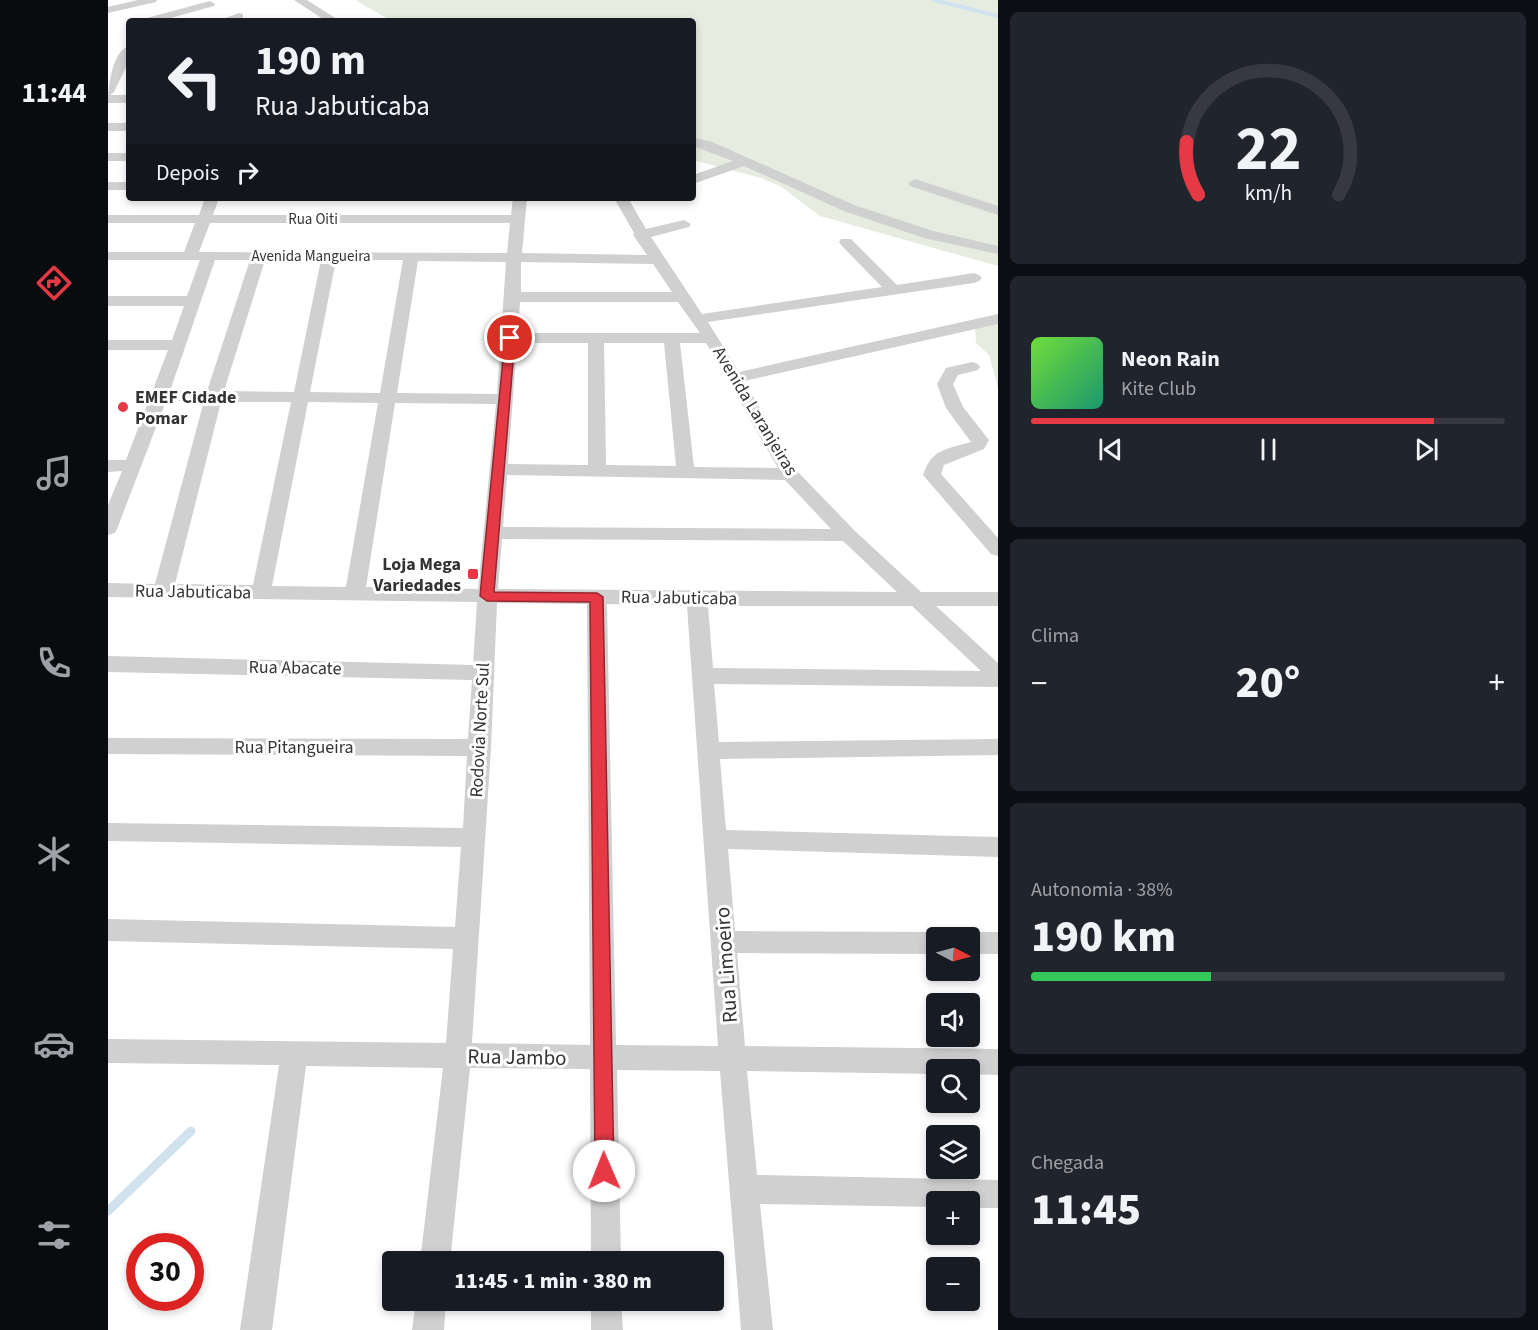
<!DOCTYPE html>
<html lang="pt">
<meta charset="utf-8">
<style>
:root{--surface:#171b24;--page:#20242c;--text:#f1f3f6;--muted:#9ea1a6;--line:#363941;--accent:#e63946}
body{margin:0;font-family:"Source Sans 3",sans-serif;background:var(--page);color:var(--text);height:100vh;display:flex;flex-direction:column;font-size:22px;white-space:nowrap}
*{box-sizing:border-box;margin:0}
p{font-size:20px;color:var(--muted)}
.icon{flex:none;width:33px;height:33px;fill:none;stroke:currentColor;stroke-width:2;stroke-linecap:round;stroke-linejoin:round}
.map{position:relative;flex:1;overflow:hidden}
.side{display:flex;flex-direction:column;gap:12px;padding:12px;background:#0d0f14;width:540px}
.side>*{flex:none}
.hud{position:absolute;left:18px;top:18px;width:570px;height:183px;border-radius:6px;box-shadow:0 3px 9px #0003;background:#171b24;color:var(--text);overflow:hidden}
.needle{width:39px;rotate:96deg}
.fabs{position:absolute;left:818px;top:927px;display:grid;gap:12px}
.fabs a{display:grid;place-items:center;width:54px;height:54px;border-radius:6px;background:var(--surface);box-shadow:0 3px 9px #0003;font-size:30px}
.speed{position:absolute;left:18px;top:1233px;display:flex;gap:12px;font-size:30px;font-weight:700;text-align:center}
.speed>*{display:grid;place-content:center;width:78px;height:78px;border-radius:50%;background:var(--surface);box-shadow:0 3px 9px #0003;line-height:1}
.speed .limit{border:9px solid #d22;background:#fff;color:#111}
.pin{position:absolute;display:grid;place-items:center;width:51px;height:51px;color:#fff;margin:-26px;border:3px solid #fff;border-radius:50%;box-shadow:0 2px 6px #0007}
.me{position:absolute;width:66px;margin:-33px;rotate:359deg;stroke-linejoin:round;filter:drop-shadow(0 0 4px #0008)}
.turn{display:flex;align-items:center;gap:21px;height:126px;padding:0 30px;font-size:27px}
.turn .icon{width:78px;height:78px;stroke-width:2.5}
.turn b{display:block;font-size:42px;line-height:51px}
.then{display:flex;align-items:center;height:57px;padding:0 30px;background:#0003;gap:12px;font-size:22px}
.big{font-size:45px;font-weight:800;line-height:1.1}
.side .tile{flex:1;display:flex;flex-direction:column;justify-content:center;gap:9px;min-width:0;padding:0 21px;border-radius:9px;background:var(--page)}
.side .dial{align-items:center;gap:0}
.dial svg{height:156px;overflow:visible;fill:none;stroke:var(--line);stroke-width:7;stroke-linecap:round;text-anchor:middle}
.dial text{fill:var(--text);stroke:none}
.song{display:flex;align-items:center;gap:18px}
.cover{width:72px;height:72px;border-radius:9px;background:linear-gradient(135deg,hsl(100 70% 55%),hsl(160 70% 35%))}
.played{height:6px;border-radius:3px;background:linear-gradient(90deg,var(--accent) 85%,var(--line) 85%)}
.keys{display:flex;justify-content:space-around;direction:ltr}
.heat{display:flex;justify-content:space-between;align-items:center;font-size:33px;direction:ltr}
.charge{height:9px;border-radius:4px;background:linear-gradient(90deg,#34c759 38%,var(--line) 0)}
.trip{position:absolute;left:274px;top:1251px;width:342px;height:60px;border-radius:6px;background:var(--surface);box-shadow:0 3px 9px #0003;font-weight:800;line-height:60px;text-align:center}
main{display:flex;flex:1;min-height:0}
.menu{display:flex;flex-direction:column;width:108px;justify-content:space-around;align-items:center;background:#090b0e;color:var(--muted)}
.menu .icon{width:42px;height:42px}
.menu .on{color:var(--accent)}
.menu b{font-size:27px;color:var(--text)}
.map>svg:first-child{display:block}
</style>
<main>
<nav class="menu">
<b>11:44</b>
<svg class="icon on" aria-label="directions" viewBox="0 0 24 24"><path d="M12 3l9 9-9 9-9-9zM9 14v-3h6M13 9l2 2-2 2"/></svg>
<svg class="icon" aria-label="music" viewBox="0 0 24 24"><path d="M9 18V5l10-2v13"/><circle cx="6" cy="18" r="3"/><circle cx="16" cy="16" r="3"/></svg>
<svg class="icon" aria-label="phone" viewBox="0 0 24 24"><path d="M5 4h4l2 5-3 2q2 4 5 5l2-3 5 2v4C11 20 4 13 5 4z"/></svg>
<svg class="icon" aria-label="climate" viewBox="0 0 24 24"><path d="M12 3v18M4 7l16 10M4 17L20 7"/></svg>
<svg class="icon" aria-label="car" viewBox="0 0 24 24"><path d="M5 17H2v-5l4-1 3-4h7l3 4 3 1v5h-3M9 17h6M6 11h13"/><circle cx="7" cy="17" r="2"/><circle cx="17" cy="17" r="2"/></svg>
<svg class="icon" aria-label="filters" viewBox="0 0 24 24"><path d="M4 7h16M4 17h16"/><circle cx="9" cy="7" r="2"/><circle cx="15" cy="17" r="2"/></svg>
</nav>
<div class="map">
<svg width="890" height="1330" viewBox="0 0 890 1330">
<rect width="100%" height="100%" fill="#fff"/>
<path fill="#e6ecdf" d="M247 0H890V266L712 216 672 186 653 178 585 160V21H284Z
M890 318V388L881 355 868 343 867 325Z"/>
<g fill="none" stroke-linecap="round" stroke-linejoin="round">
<path stroke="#cfe2ee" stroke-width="4" d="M826 0 890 16"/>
<path stroke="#cfe2ee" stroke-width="9" d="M0 1211 83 1131"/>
<path fill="#d0d0d0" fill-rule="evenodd" d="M30 0H49L48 2 0 13V7Z
M186 0H199L232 21H218Z
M102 1 107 4 106 6 52 21H33L35 19Z
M131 13 135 14V18L110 21Z
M21 46V61L6 92 2 95H21V103H0C0 87 4 51 21 46Z
M0 123H21V131H0Z
M585 138 602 141 746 205 825 231 890 246V254L816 238 736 211 636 166 585 184V175L625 161 585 146Z
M0 153H21V161H0Z
M807 179 890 206V215L802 186 800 183Z
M0 182H21V190H0Z
M97 198H111L105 215H403L405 198H419L414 253 539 255 525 235 526 233 506 198H520L538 229 576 220 583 224 581 227 543 237 594 314 774 287 733 245 731 242 733 239H743L789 285 866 273 871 275 874 278 871 281 866 283 600 322 631 372 890 314V324L636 381 689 471 747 531 813 592H890V606H828L890 663V687L606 684 611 742 890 739V755L612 759 618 830 890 837V857L620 849 627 931 828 932 838 938H828V954L629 953 637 1046 890 1049V1075L861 1074V1070H828V1074L639 1071 649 1175 890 1180V1208H861V1202H828V1207L652 1204 665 1330H633L612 1071 509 1070 513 1262H483L482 1069 362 1068 342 1262H312L335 1068 198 1066 164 1330H132L171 1065 0 1063V1039L338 1043 345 949 0 941V919L347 927 353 847 0 841V823L355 828 359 756 0 754V738L360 739 364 680 0 672V656L365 665 369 602 0 597V583L47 584 96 401H58L9 529 7 533 0 535V505L14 471 0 472V460H18L60 350H0V340H64L76 306H0V296H79L92 260H0V252H76L87 223H0V215H91ZM102 223H402L399 253 91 252ZM107 260H142L99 391H62ZM157 260H213L186 392 116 391ZM228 260H295L272 393 202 392ZM310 261 398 262 389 394 289 393ZM413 262 545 264 564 292H413ZM412 302H570L592 333H410ZM409 343H480V465L400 464ZM496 343H556L568 466 498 465ZM572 343H598L670 468 586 467ZM113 402H183L145 585 67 584ZM200 402 270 403 238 587 164 586ZM287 403 388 404 370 589 258 587ZM399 475 677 480 723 529 395 527ZM394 539 735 541 789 592 390 589ZM389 603 479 604 482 1045 364 1043 383 748ZM499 604 579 606 610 1046 508 1045ZM600 606H804L873 671 605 668Z
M864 362 870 364 872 367 870 370 850 375 845 384 855 407 881 440 876 449 836 465 833 474 890 538V556L883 554 815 475C823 449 839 449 863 442L838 408 829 384 838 368Z
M861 932H890V954H861V938H851Z
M308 1300H338L336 1330H304Z
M483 1300H513L515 1330H483Z"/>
</g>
<path fill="#e63946" stroke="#96252e" stroke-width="1.5" d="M402 335 407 338 386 592 489 593 495 597 506 1171 503 1177 496 1180 490 1177 487 1171 482 602 379 601 372 596 397 338Z"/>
<g fill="#e63946" stroke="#fff" stroke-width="2">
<circle cx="15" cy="407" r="6"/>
<rect x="359" y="568" width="12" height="12" rx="3"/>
</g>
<g text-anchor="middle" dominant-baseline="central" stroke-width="6" stroke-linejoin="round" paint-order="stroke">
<g font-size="15" fill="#333" stroke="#fff">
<text x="205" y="219">Rua Oiti</text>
<text x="203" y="256">Avenida Mangueira</text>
</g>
<g font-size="18" font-weight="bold" fill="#333" stroke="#fff" text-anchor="start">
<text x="27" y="397">EMEF Cidade<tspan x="27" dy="21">Pomar</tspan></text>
<text x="353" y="564" text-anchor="end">Loja Mega<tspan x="353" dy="21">Variedades</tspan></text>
</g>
<g font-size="18" fill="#333" stroke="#fff">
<text transform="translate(647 411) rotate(59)">Avenida Laranjeiras</text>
<text transform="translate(85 592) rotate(1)">Rua Jabuticaba</text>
<text transform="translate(571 598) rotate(1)">Rua Jabuticaba</text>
<text transform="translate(187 668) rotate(1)">Rua Abacate</text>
<text transform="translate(372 730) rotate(-87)">Rodovia Norte Sul</text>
<text x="186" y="747">Rua Pitangueira</text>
</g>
<g font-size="21" fill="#333" stroke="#fff">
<text transform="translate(618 965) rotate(-94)">Rua Limoeiro</text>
<text transform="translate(409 1057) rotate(1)">Rua Jambo</text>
</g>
</g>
</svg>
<div class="fabs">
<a><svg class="needle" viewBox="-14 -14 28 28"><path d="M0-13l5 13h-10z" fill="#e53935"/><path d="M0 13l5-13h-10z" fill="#9ea1a6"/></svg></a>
<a><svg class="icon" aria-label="sound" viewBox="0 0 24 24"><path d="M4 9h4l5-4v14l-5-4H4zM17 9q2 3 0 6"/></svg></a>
<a><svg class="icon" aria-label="search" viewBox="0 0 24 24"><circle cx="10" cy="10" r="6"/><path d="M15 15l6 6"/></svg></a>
<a><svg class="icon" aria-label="layers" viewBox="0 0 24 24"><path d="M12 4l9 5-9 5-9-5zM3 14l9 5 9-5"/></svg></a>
<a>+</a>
<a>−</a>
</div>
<div class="speed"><div class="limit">30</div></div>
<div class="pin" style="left:402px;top:338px;background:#d93025"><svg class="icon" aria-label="arrive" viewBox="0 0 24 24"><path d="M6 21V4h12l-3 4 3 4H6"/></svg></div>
<svg class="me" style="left:496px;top:1171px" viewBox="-20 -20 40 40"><circle r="19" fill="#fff"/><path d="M0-13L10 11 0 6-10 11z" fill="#e63946"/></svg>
<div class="trip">11:45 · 1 min · 380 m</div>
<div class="hud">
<div class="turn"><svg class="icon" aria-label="left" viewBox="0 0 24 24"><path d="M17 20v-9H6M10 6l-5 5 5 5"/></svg><div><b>190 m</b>Rua Jabuticaba</div></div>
<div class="then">Depois<svg class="icon" aria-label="right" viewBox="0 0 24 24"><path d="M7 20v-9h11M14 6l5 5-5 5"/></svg></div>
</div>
</div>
<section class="side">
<div class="tile dial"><svg viewBox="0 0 100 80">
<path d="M14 69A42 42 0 1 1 86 69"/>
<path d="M14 69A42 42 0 0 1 8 42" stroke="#e63946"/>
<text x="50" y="56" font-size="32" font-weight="700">22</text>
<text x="50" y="72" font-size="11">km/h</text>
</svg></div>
<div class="tile">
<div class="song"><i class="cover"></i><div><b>Neon Rain</b><p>Kite Club</p></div></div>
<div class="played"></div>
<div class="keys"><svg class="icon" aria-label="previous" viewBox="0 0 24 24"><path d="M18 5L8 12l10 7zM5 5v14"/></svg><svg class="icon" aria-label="pause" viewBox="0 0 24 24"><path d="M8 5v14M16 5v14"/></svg><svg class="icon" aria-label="next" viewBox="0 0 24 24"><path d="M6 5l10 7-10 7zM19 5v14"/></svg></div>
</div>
<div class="tile"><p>Clima</p>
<div class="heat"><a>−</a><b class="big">20°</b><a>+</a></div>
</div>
<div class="tile"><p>Autonomia · 38%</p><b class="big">190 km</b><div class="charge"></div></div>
<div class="tile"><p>Chegada</p><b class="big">11:45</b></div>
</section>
</main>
